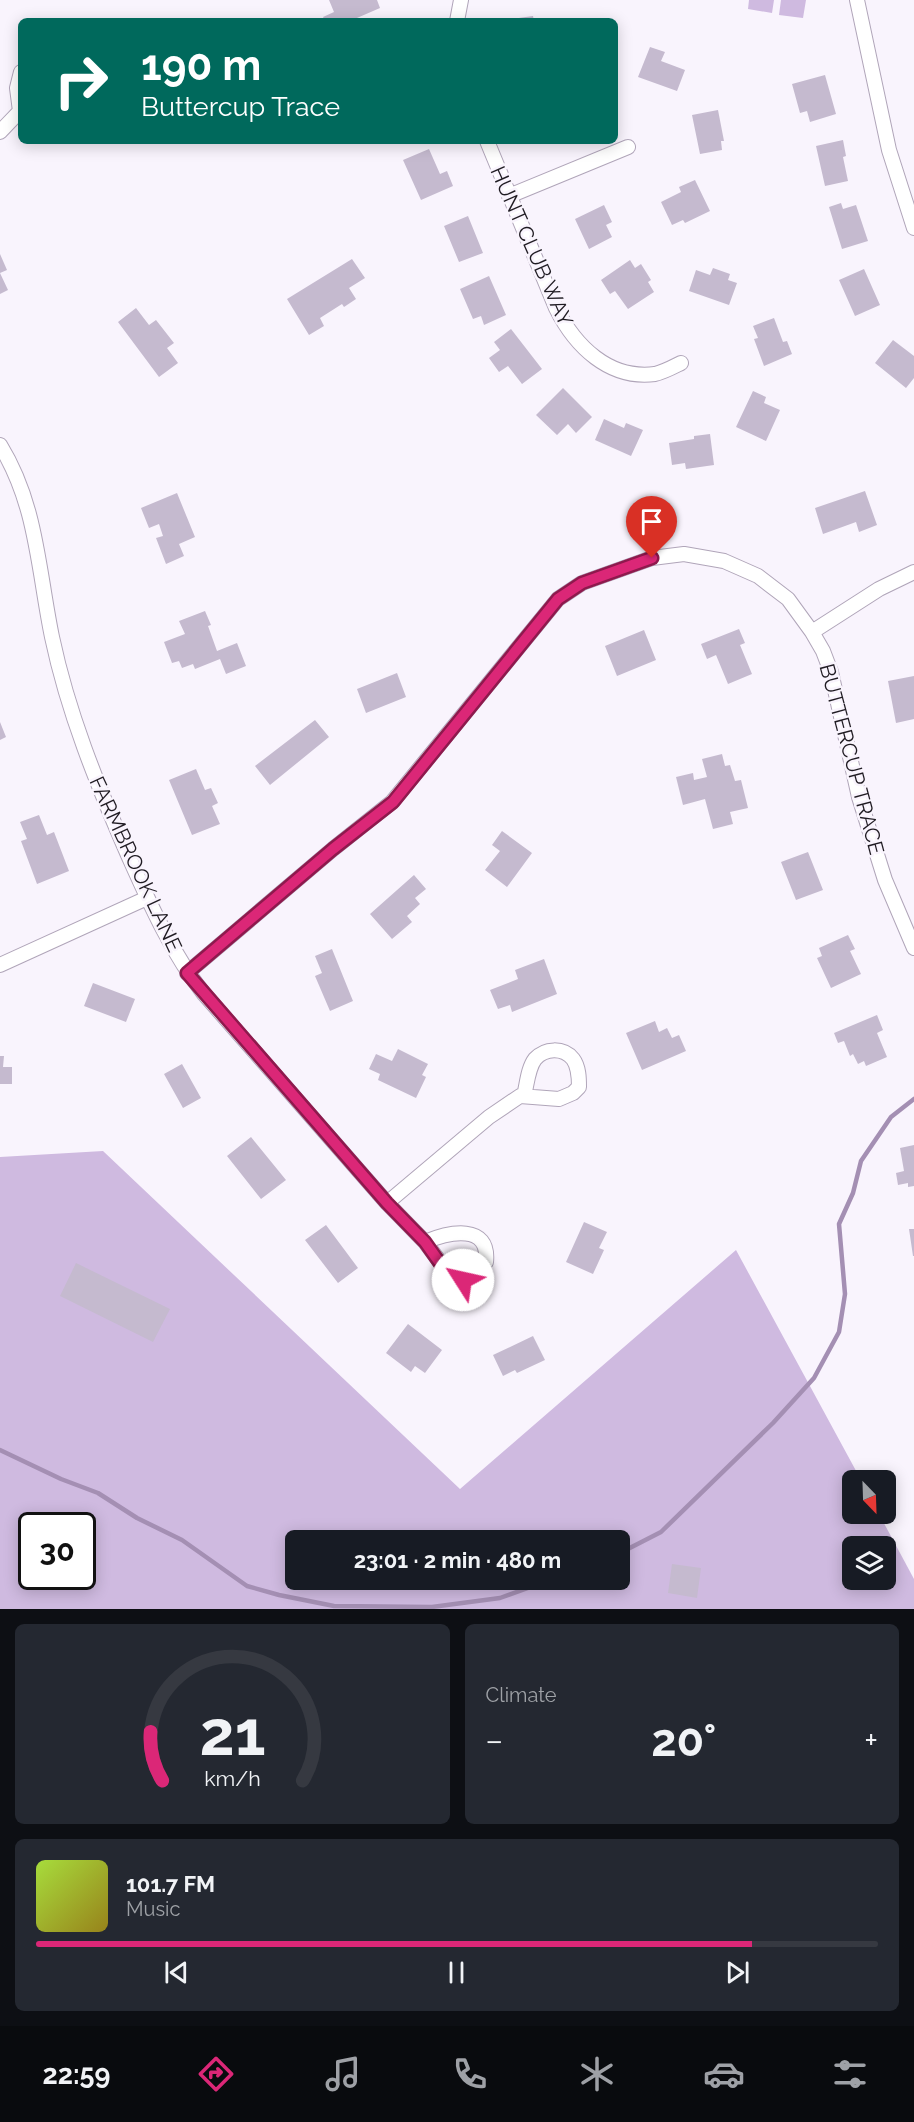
<!DOCTYPE html>
<meta charset="utf-8">
<style>
:root{--surface:#171b24;--page:#242831;--text:#f1f3f6;--muted:#9ea1a6;--line:#363941;--accent:#db2777}
body{margin:0;font-family:Raleway,sans-serif;background:var(--page);color:var(--text);height:100vh;display:flex;flex-direction:column;font-size:22px;white-space:nowrap}
*{box-sizing:border-box;margin:0}
p{font-size:20px;color:var(--muted)}
.icon{flex:none;width:33px;height:33px;fill:none;stroke:currentColor;stroke-width:2;stroke-linecap:round;stroke-linejoin:round}
.map{position:relative;height:1609px;overflow:hidden}
.drawer{display:flex;flex-direction:column;gap:15px;padding:15px;background:#0d0f14;flex:1}
.drawer>*{flex:none}
.guide{position:absolute;left:18px;top:18px;width:600px;height:126px;border-radius:9px;box-shadow:0 3px 15px #0003;background:#00695c;color:#fff;overflow:hidden}
.needle{width:39px;rotate:157deg}
.buttons{position:absolute;left:842px;top:1470px;display:grid;gap:12px}
.buttons a{display:grid;place-items:center;width:54px;height:54px;border-radius:9px;background:var(--surface);box-shadow:0 3px 15px #0003;font-size:30px}
.speed{position:absolute;left:18px;top:1512px;display:flex;gap:12px;font-size:30px;font-weight:700;text-align:center}
.speed>*{display:grid;place-content:center;width:78px;height:78px;border-radius:50%;background:var(--surface);box-shadow:0 3px 15px #0003;line-height:1}
.speed .limit{border:3px solid #111;border-radius:9px;background:#fff;color:#111}
.pin{position:absolute;display:grid;place-items:center;width:51px;height:51px;color:#fff;margin:-62px -26px;border-radius:50% 50% 50% 0;rotate:-45deg;box-shadow:0 0 6px #0007}
.pin .icon{rotate:45deg}
.me{position:absolute;width:66px;margin:-33px;rotate:305deg;stroke-linejoin:round;filter:drop-shadow(0 0 4px #0008)}
.turn{display:flex;align-items:center;gap:21px;height:126px;padding:0 24px;font-size:27px}
.turn .icon{width:78px;height:78px;stroke-width:2.5}
.turn b{display:block;font-size:42px;line-height:51px}
.big{font-size:45px;font-weight:700;line-height:1.1}
.drawer .card{flex:1;display:flex;flex-direction:column;justify-content:center;gap:9px;min-width:0;padding:0 21px;border-radius:9px;background:var(--page)}
.drawer .dial{align-items:center;gap:0}
.dial svg{height:156px;overflow:visible;fill:none;stroke:var(--line);stroke-width:7;stroke-linecap:round;text-anchor:middle}
.dial text{fill:var(--text);stroke:none}
.song{display:flex;align-items:center;gap:18px}
.cover{width:72px;height:72px;border-radius:9px;background:linear-gradient(135deg,hsl(80 70% 55%),hsl(50 70% 35%))}
.played{height:6px;border-radius:3px;background:linear-gradient(90deg,var(--accent) 85%,var(--line) 85%)}
.keys{display:flex;justify-content:space-around;direction:ltr}
.heat{display:flex;justify-content:space-between;align-items:center;font-size:33px;direction:ltr}
.drawer .tiles{flex:1;display:grid;gap:15px;grid-template-columns:1fr 1fr}
.card:last-child{grid-column:span 2}
.trip{position:absolute;left:285px;top:1530px;width:345px;height:60px;border-radius:9px;background:var(--surface);box-shadow:0 3px 15px #0003;font-weight:700;line-height:60px;text-align:center}
.tabs{display:flex;height:96px;justify-content:space-around;align-items:center;background:#090b0e;color:var(--muted)}
.tabs .icon{width:42px;height:42px}
.tabs .current{color:var(--accent)}
.tabs b{font-size:27px;color:var(--text)}
.map>svg:first-child{display:block}
</style>
<div class="map">
<svg width="914" height="1609" viewBox="0 0 914 1609">
<rect width="100%" height="100%" fill="#f9f4fd"/>
<path fill="#cfbae0" fill-rule="evenodd" d="M749 0H774L772 13 748 9Z
M781 0H806L803 18 779 15Z
M103 1151 460 1489 736 1250 861 1480H852V1514H879L914 1579V1609H0V1157ZM32 1526H82V1576H32ZM296 1540H620V1580H296ZM852 1546H885V1580H852Z"/>
<g fill="none" stroke-linecap="round" stroke-linejoin="round">
<path stroke="#a48fb3" stroke-width="4.5" d="M0 1450 61 1479 98 1493 137 1518 182 1540 247 1586 279 1595 334 1606 432 1607 500 1598 550 1580
M620 1553 661 1532 773 1423 814 1378 839 1332 845 1294 839 1224 853 1193 861 1161 891 1117 914 1099"/>
</g>
<path fill="#c5bacf" d="M329 0H377L380 8 350 21H325L323 17 334 12Z
M533 16 534 21H504V20Z
M650 47 665 52 661 61 685 70 677 91 638 77Z
M825 75 836 114 810 122 807 111 800 113 792 84Z
M718 110 724 141H721L722 150 700 154 692 115Z
M843 140 846 156 843 157 848 181 825 186 816 146Z
M429 149 440 174 447 171 453 186 421 200 403 160Z
M695 180 710 211 685 223 683 220 672 225 661 202 681 192 679 187Z
M841 203 843 209 856 205 868 241 842 249 829 207Z
M604 205 612 222 606 225 612 237 589 249 575 219Z
M468 216 483 253 459 262 444 226Z
M0 254 7 270 0 273Z
M352 259 365 278 349 288 356 299 344 307 342 304 320 318 324 326 309 335 287 299Z
M630 260 635 268 641 264 651 280 648 282 654 292 628 309 615 291 610 294 601 280Z
M713 268 730 274 728 280 737 283 729 305 689 291 696 270 710 275Z
M864 269 880 305 855 316 839 280Z
M0 273 8 290 0 294Z
M489 276 506 315 484 325 481 316 473 319 460 289Z
M136 308 149 325 156 320 174 343 167 348 178 363 159 377 118 322Z
M774 318 783 342 787 341 792 354 764 366 754 339 758 338 753 326Z
M511 329 542 369 522 384 508 366 499 372 489 358 500 350 494 342Z
M893 340 914 356V378L906 388 875 363Z
M563 388 592 417 576 433 568 424 557 435 536 415Z
M753 391 766 397 764 403 780 410 766 441 736 427Z
M604 419 624 428 626 423 643 430 631 456 595 440Z
M710 434 714 465 686 469 685 463 672 465 669 443 694 439V436Z
M865 491 877 525 859 532 856 522 823 534 815 508Z
M177 493 195 537 179 544 184 556 166 564 156 538 163 536 159 524 149 528 141 508Z
M205 611 211 625 208 626 217 651 237 643 246 666 226 674 220 659 195 669 193 664 182 668 179 661 172 663 164 642 185 634 179 621Z
M739 629 745 643 740 645 752 674 728 684 716 655 707 659 701 644Z
M644 630 656 660 617 676 605 646Z
M397 673 406 697 366 713 357 689Z
M914 676V719L896 723 888 681Z
M315 720 329 737 270 785 255 766Z
M0 722 6 737 0 740Z
M722 754 725 766 730 765 735 781 741 780 748 808 730 812 733 824 713 829 705 799 683 805 676 777 693 773 694 780 707 777 702 759Z
M196 769 205 790 211 788 218 803 212 806 220 824 192 835 169 780Z
M39 815 47 835 54 832 69 871 37 884 21 841 27 839 20 822Z
M502 831 532 853 507 887 485 870 500 851 492 845Z
M808 852 823 890 796 900 781 862Z
M414 875 426 889 415 898 420 904 407 916 412 922 392 939 370 914Z
M848 935 855 949 850 951 861 974 831 988 817 958 822 956 819 948Z
M332 949 353 1001 330 1011 315 976 322 973 315 956Z
M544 959 557 994 512 1012 510 1005 498 1009 490 990 518 979 515 970Z
M93 983 135 999 126 1022 84 1006Z
M877 1015 883 1030 877 1033 887 1057 866 1066 864 1061 858 1064 853 1054 850 1056 844 1041 838 1043 834 1033Z
M655 1021 659 1032 667 1028 672 1038 679 1035 686 1051 642 1070 626 1033Z
M398 1049 428 1064 422 1075 426 1077 416 1098 378 1080 380 1074 369 1069 376 1054 392 1061Z
M0 1056H4L3 1067H12V1084H0Z
M182 1064 201 1098 183 1108 164 1074Z
M251 1137 286 1180 261 1199 227 1156Z
M914 1145V1186L908 1187V1183L898 1185 896 1173 904 1171 900 1148Z
M584 1222 607 1232 599 1248 604 1250 593 1274 566 1262Z
M326 1225 358 1268 338 1283 305 1240Z
M909 1229H914V1256H913Z
M76 1263 170 1309 153 1342 60 1296Z
M408 1324 442 1350 425 1373 415 1366 411 1372 386 1353Z
M533 1336 545 1360 517 1373 515 1370 503 1376 493 1355Z
M672 1564 701 1568 697 1598 668 1593Z"/>
<g fill="none" stroke-linecap="round" stroke-linejoin="round">
<defs>
<path id="minor" d="M857 0 889 150 914 228
M457 21 461 0
M20 111 17 88 21 72
M0 132 21 110
M487 141 556 308C575 346 609 380 655 374 664 372 673 367 681 363
M509 196 628 147
M0 445C37 505 38 569 52 637 68 713 97 784 128 855 150 904 171 952 204 994L387 1203 425 1242 452 1278 463 1279 477 1274 486 1262C490 1223 449 1232 425 1242
M812 632 879 589 914 572
M0 965 147 898
M187 973 333 849 392 802 558 599 582 583 652 558 684 554 724 561 758 576 788 599 812 632 823 651 831 672 859 797 885 880 914 948
M387 1203 489 1117 520 1096 559 1099 573 1093 579 1087C579 1079 579 1067 573 1059 563 1047 545 1048 535 1059 528 1068 527 1084 524 1096"/>
</defs>
<use href="#minor" stroke="#b0a5b9" stroke-width="16"/>
<use href="#minor" stroke="#fff" stroke-width="14"/>
</g>
<g fill="none" stroke-linecap="round" stroke-linejoin="round">
<defs>
<path id="route" d="M463 1280 452 1278 447 1273 425 1242 387 1203 187 973 333 849 393 802 558 599 582 583 652 558"/>
</defs>
<use href="#route" stroke="#8e194d" stroke-width="15"/>
<use href="#route" stroke="#db2777" stroke-width="10"/>
</g>
<g text-anchor="middle" dominant-baseline="central" stroke-width="5" stroke-linejoin="round" paint-order="stroke">
<g font-size="21" fill="#1f1b22" stroke="#f9f4fd">
<text transform="translate(532 246) rotate(66)">HUNT CLUB WAY</text>
<text transform="translate(852 759) rotate(75)">BUTTERCUP TRACE</text>
<text transform="translate(136 864) rotate(65)">FARMBROOK LANE</text>
</g>
</g>
</svg>
<div class="buttons">
<a><svg class="needle" viewBox="-14 -14 28 28"><path d="M0-13l5 13h-10z" fill="#e53935"/><path d="M0 13l5-13h-10z" fill="#9ea1a6"/></svg></a>
<a><svg class="icon" aria-label="layers" viewBox="0 0 24 24"><path d="M12 4l9 5-9 5-9-5zM3 14l9 5 9-5"/></svg></a>
</div>
<div class="speed"><div class="limit">30</div></div>
<div class="pin" style="left:652px;top:558px;background:#d93025"><svg class="icon" aria-label="arrive" viewBox="0 0 24 24"><path d="M6 21V4h12l-3 4 3 4H6"/></svg></div>
<svg class="me" style="left:463px;top:1280px" viewBox="-20 -20 40 40"><circle r="19" fill="#fff"/><path d="M0-13L10 11 0 6-10 11z" fill="#db2777"/></svg>
<div class="trip">23:01 · 2 min · 480 m</div>
<div class="guide">
<div class="turn"><svg class="icon" aria-label="right" viewBox="0 0 24 24"><path d="M7 20v-9h11M14 6l5 5-5 5"/></svg><div><b>190 m</b>Buttercup Trace</div></div>
</div>
</div>
<section class="drawer">
<div class="tiles">
<div class="card dial"><svg viewBox="0 0 100 80">
<path d="M14 69A42 42 0 1 1 86 69"/>
<path d="M14 69A42 42 0 0 1 8 44" stroke="#db2777"/>
<text x="50" y="56" font-size="32" font-weight="700">21</text>
<text x="50" y="72" font-size="11">km/h</text>
</svg></div>
<div class="card"><p>Climate</p>
<div class="heat"><a>−</a><b class="big">20°</b><a>+</a></div>
</div>
<div class="card">
<div class="song"><i class="cover"></i><div><b>101.7 FM</b><p>Music</p></div></div>
<div class="played"></div>
<div class="keys"><svg class="icon" aria-label="previous" viewBox="0 0 24 24"><path d="M18 5L8 12l10 7zM5 5v14"/></svg><svg class="icon" aria-label="pause" viewBox="0 0 24 24"><path d="M8 5v14M16 5v14"/></svg><svg class="icon" aria-label="next" viewBox="0 0 24 24"><path d="M6 5l10 7-10 7zM19 5v14"/></svg></div>
</div>
</div>
</section>
<nav class="tabs">
<b>22:59</b>
<svg class="icon current" aria-label="directions" viewBox="0 0 24 24"><path d="M12 3l9 9-9 9-9-9zM9 14v-3h6M13 9l2 2-2 2"/></svg>
<svg class="icon" aria-label="music" viewBox="0 0 24 24"><path d="M9 18V5l10-2v13"/><circle cx="6" cy="18" r="3"/><circle cx="16" cy="16" r="3"/></svg>
<svg class="icon" aria-label="phone" viewBox="0 0 24 24"><path d="M5 4h4l2 5-3 2q2 4 5 5l2-3 5 2v4C11 20 4 13 5 4z"/></svg>
<svg class="icon" aria-label="climate" viewBox="0 0 24 24"><path d="M12 3v18M4 7l16 10M4 17L20 7"/></svg>
<svg class="icon" aria-label="car" viewBox="0 0 24 24"><path d="M5 17H2v-5l4-1 3-4h7l3 4 3 1v5h-3M9 17h6M6 11h13"/><circle cx="7" cy="17" r="2"/><circle cx="17" cy="17" r="2"/></svg>
<svg class="icon" aria-label="filters" viewBox="0 0 24 24"><path d="M4 7h16M4 17h16"/><circle cx="9" cy="7" r="2"/><circle cx="15" cy="17" r="2"/></svg>
</nav>
